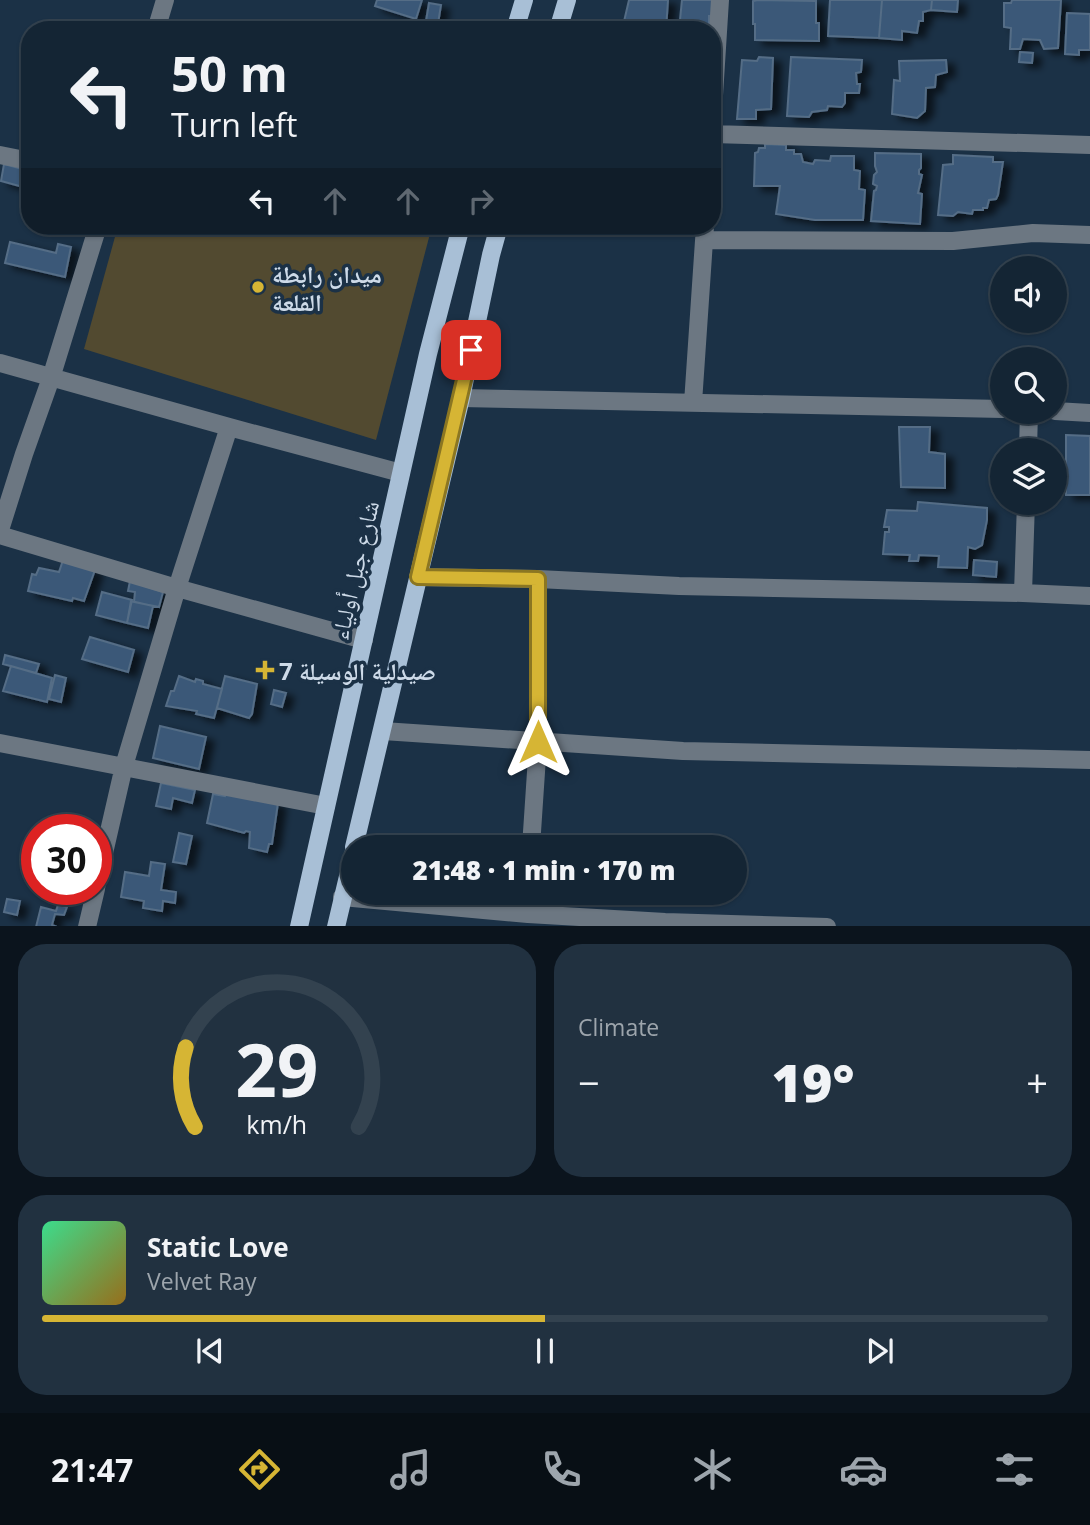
<!DOCTYPE html>
<meta charset="utf-8">
<style>
:root{--surface:#142534;--page:#213140;--text:#f1f3f6;--muted:#9da5ac;--line:#33424f;--accent:#d6b534}
body{margin:0;font-family:"Open Sans","Noto Naskh Arabic",sans-serif;background:var(--page);color:var(--text);height:100vh;display:flex;flex-direction:column;font-size:26px;white-space:nowrap}
*{box-sizing:border-box;margin:0}
p{font-size:23px;color:var(--muted)}
.icon{flex:none;width:38px;height:38px;fill:none;stroke:currentColor;stroke-width:2;stroke-linecap:round;stroke-linejoin:round}
.map{position:relative;height:926px;overflow:hidden}
.drawer{display:flex;flex-direction:column;gap:18px;padding:18px;background:#0b141d;flex:1}
.drawer>*{flex:none}
.banner{position:absolute;left:21px;top:21px;width:700px;height:214px;border-radius:28px;box-shadow:0 2px 5px #0004,0 0 0 2px var(--line);background:#142534;color:var(--text);overflow:hidden}
.tools{position:absolute;left:990px;top:256px;display:grid;gap:14px}
.tools a{display:grid;place-items:center;width:77px;height:77px;border-radius:50%;background:var(--surface);box-shadow:0 2px 5px #0004,0 0 0 2px var(--line);font-size:35px}
.speed{position:absolute;left:21px;top:814px;display:flex;gap:14px;font-size:35px;font-weight:700;text-align:center}
.speed>*{display:grid;place-content:center;width:91px;height:91px;border-radius:50%;background:var(--surface);box-shadow:0 2px 5px #0004,0 0 0 2px var(--line);line-height:1}
.speed .limit{border:10px solid #d22;background:#fff;color:#111}
.pin{position:absolute;display:grid;place-items:center;width:60px;height:60px;color:#fff;margin:-30px;border-radius:14px;box-shadow:0 4px 10px #0006}
.me{position:absolute;width:77px;margin:-38px;rotate:0deg;stroke-linejoin:round;filter:drop-shadow(0 0 5px #0008)}
.turn{display:flex;align-items:center;gap:24px;height:147px;padding:0 35px;font-size:32px}
.turn .icon{width:91px;height:91px;stroke-width:2.5}
.turn b{display:block;font-size:49px;line-height:60px}
.lanes{display:flex;align-items:center;height:66px;padding:0 35px;background:#0003;justify-content:center;gap:35px;direction:ltr}
.lanes .off{opacity:.35}
.big{font-size:52px;font-weight:800;line-height:1.1}
.drawer .card{flex:1;display:flex;flex-direction:column;justify-content:center;gap:10px;min-width:0;padding:0 24px;border-radius:28px;background:var(--page)}
.drawer .dial{align-items:center;gap:0}
.dial svg{height:182px;overflow:visible;fill:none;stroke:var(--line);stroke-width:7;stroke-linecap:round;text-anchor:middle}
.dial text{fill:var(--text);stroke:none}
.song{display:flex;align-items:center;gap:21px}
.cover{width:84px;height:84px;border-radius:10px;background:linear-gradient(135deg,hsl(150 70% 55%),hsl(40 70% 35%))}
.played{height:7px;border-radius:4px;background:linear-gradient(90deg,var(--accent) 50%,var(--line) 50%)}
.keys{display:flex;justify-content:space-around;direction:ltr}
.heat{display:flex;justify-content:space-between;align-items:center;font-size:38px;direction:ltr}
.drawer .tiles{flex:1;display:grid;gap:18px;grid-template-columns:1fr 1fr}
.card:last-child{grid-column:span 2}
.trip{position:absolute;left:341px;top:835px;width:406px;height:70px;border-radius:35px;background:var(--surface);box-shadow:0 2px 5px #0004,0 0 0 2px var(--line);font-weight:800;line-height:70px;text-align:center}
.tab-bar{display:flex;height:112px;justify-content:space-around;align-items:center;background:#080f15;color:var(--muted)}
.tab-bar .icon{width:49px;height:49px}
.tab-bar .on{color:var(--accent)}
.tab-bar b{font-size:32px;color:var(--text)}
.map>svg:first-child{display:block}
</style>
<div class="map">
<svg width="1090" height="927" viewBox="0 0 1090 927">
<defs>
<filter id="shadow"><feDropShadow dx="8" dy="4.5" stdDeviation="3.5" flood-color="#0009"/></filter>
</defs>
<rect width="100%" height="100%" fill="#1b3146"/>
<path fill="#524a30" d="M118 226H432L376 440 84 349Z"/>
<path fill="#3a5978" stroke="#556d86" stroke-width="2" filter="url(#shadow)" d="M377 0H422L416 19 375 6Z
M629 0H668L666 30H622Z
M682 0H713V16H709V30H679Z
M758 0 816 1V23H819V41L755 40V24H753V1Z
M830 0H882L879 38 828 36Z
M882 0H932L931 10 923 12V21H919L917 33 902 31V40L879 38Z
M932 0H958L957 12 931 10Z
M1012 0H1061L1058 48 1044 49 1040 40 1023 39 1020 49H1010L1011 28 1004 27V3H1011Z
M429 3 441 5 437 30H414L415 25 425 27Z
M1067 13 1090 14V50H1079V55L1065 54Z
M1020 52 1033 53 1032 63 1019 62Z
M759 57 773 58 771 109 756 110V119H737L742 60 757 61Z
M791 57 862 60 861 72 856 73 857 84H860L859 93H845V103L842 107 828 106 827 110 812 112 809 117 787 116Z
M946 60 947 72 936 75 935 87 926 88 925 111 917 118 892 114 894 80 900 81 899 61Z
M765 144 786 145V150H794V154H801L803 162 813 164 815 160 830 161 831 156H854V170L860 171 859 189 865 190 863 220H815L776 214 780 186H754L755 153 758 152 759 148H765Z
M875 153 921 154V168L919 170V174L922 175 918 193 922 194 920 224 871 221 874 191 876 190 877 186 873 184 874 175 877 172 875 166Z
M953 155 993 157V162H1003L998 195 996 199 989 200 987 208H983V210H973L972 214 958 212 953 216 938 215 943 165 953 164Z
M4 164 30 171V189L1 181Z
M10 242 56 253 58 244 71 247 65 277 5 263Z
M899 427H930L929 452 945 454V488L901 487Z
M1066 435 1090 436V495H1066Z
M918 502 987 508V520L982 545 975 549 968 547 967 568 938 567 939 556 919 555 918 561H909L910 555 883 554 885 532H889V527H884L887 510 917 511Z
M63 560 95 570 84 601 73 598 72 601 28 591 32 574 36 575 39 568 59 572Z
M974 560 997 562 996 577 973 575Z
M130 581 163 592 159 607 134 602 135 592 128 591Z
M102 592 132 600 127 623 96 615Z
M131 601 153 606 148 628 127 623Z
M90 637 134 650 128 672 82 659Z
M5 655 39 664 36 673 3 664Z
M11 666 52 678 47 702 3 691Z
M55 675 66 678 61 702 49 699Z
M179 676 195 682 196 679 203 681V684L222 689 214 718 196 714 197 711 166 706 171 691H174Z
M225 676 257 684 252 714 249 718 217 708Z
M274 690 286 693 282 707 271 704Z
M160 726 206 737 199 769 153 758Z
M161 783 195 790 192 803 173 798 171 809 156 806Z
M226 793 278 803 272 844H269L267 852 249 848 250 832 246 831 244 833 207 823 213 794 225 796Z
M179 833 192 836 186 864 173 862Z
M151 862 165 864 161 890 176 892 175 903 163 901 162 911 143 908 144 901 121 897 125 872 149 876Z
M7 899 20 901 17 915 4 912Z
M58 905 67 907 64 915 55 914 52 925 57 927H36L41 907 56 911Z"/>
<g fill="none" stroke-linecap="round" stroke-linejoin="round">
<path stroke="#6c7782" stroke-width="18" d="M156 30 165 0
M712 127 720 0
M712 134 1090 145
M0 155 30 161
M704 240 953 241 1033 233 1090 235
M0 363 229 427 401 473
M461 398 1003 409
M693 403 705 226
M1055 411 1090 413
M1028 450 1029 411
M0 530 24 454 51 378 98 226
M0 535 177 588 364 640
M418 577 538 579 679 586 1023 593 1090 596
M1023 593 1026 502
M383 731 683 751 1090 760
M0 743 326 806
M531 847 538 742V579
M96 888 124 766 177 588 229 427
M342 897 528 914 665 922 827 927
M528 914 529 892
M87 927 96 889"/>
<path stroke="#a8bfd6" stroke-width="18" d="M515 30 524 0
M558 30 567 0
M354 847 461 398 491 255 499 226
M299 927 428 354 461 226
M336 927 354 851"/>
</g>
<g fill="none" stroke-linecap="round" stroke-linejoin="round">
<defs>
<path id="route" d="M471 350 418 577 538 579V742"/>
</defs>
<use href="#route" stroke="#8b7622" stroke-width="18"/>
<use href="#route" stroke="#d6b534" stroke-width="12"/>
</g>
<g fill="#d6b534" stroke="#1b3146" stroke-width="2.5">
<circle cx="258" cy="287" r="7"/>
<path d="M261.5 659.5h7v7h7v7h-7v7h-7v-7h-7v-7h7z"/>
</g>
<g text-anchor="middle" dominant-baseline="central" stroke-width="7" stroke-linejoin="round" paint-order="stroke">
<g font-size="24" font-weight="bold" fill="#cddae8" stroke="#1b3146" text-anchor="start">
<text x="272" y="273">ميدان رابطة<tspan x="272" dy="28">القلعة</tspan></text>
<text x="279" y="670">صيدلية الوسيلة 7</text>
</g>
<g font-size="24" fill="#cddae8" stroke="#1b3146">
<text transform="translate(354 570) rotate(-77)">شارع جبل أولياء</text>
</g>
</g>
</svg>
<div class="tools">
<a><svg class="icon" aria-label="sound" viewBox="0 0 24 24"><path d="M4 9h4l5-4v14l-5-4H4zM17 9q2 3 0 6"/></svg></a>
<a><svg class="icon" aria-label="search" viewBox="0 0 24 24"><circle cx="10" cy="10" r="6"/><path d="M15 15l6 6"/></svg></a>
<a><svg class="icon" aria-label="layers" viewBox="0 0 24 24"><path d="M12 4l9 5-9 5-9-5zM3 14l9 5 9-5"/></svg></a>
</div>
<div class="speed"><div class="limit">30</div></div>
<div class="pin" style="left:471px;top:350px;background:#d93025"><svg class="icon" aria-label="arrive" viewBox="0 0 24 24"><path d="M6 21V4h12l-3 4 3 4H6"/></svg></div>
<svg class="me" style="left:538px;top:742px" viewBox="-20 -20 40 40"><path d="M0-17L14 15 0 8-14 15z" fill="#d6b534" stroke="#fff" stroke-width="4"/></svg>
<div class="trip">21:48 · 1 min · 170 m</div>
<div class="banner">
<div class="turn"><svg class="icon" aria-label="left" viewBox="0 0 24 24"><path d="M17 20v-9H6M10 6l-5 5 5 5"/></svg><div><b>50 m</b>Turn left</div></div>
<div class="lanes"><svg class="icon" aria-label="left" viewBox="0 0 24 24"><path d="M17 20v-9H6M10 6l-5 5 5 5"/></svg><svg class="icon off" aria-label="ahead" viewBox="0 0 24 24"><path d="M12 20V5M6 11l6-6 6 6"/></svg><svg class="icon off" aria-label="ahead" viewBox="0 0 24 24"><path d="M12 20V5M6 11l6-6 6 6"/></svg><svg class="icon off" aria-label="right" viewBox="0 0 24 24"><path d="M7 20v-9h11M14 6l5 5-5 5"/></svg></div>
</div>
</div>
<section class="drawer">
<div class="tiles">
<div class="card dial"><svg viewBox="0 0 100 80">
<path d="M14 69A42 42 0 1 1 86 69"/>
<path d="M14 69A42 42 0 0 1 10 34" stroke="#d6b534"/>
<text x="50" y="56" font-size="32" font-weight="700">29</text>
<text x="50" y="72" font-size="11">km/h</text>
</svg></div>
<div class="card"><p>Climate</p>
<div class="heat"><a>−</a><b class="big">19°</b><a>+</a></div>
</div>
<div class="card">
<div class="song"><i class="cover"></i><div><b>Static Love</b><p>Velvet Ray</p></div></div>
<div class="played"></div>
<div class="keys"><svg class="icon" aria-label="previous" viewBox="0 0 24 24"><path d="M18 5L8 12l10 7zM5 5v14"/></svg><svg class="icon" aria-label="pause" viewBox="0 0 24 24"><path d="M8 5v14M16 5v14"/></svg><svg class="icon" aria-label="next" viewBox="0 0 24 24"><path d="M6 5l10 7-10 7zM19 5v14"/></svg></div>
</div>
</div>
</section>
<nav class="tab-bar">
<b>21:47</b>
<svg class="icon on" aria-label="directions" viewBox="0 0 24 24"><path d="M12 3l9 9-9 9-9-9zM9 14v-3h6M13 9l2 2-2 2"/></svg>
<svg class="icon" aria-label="music" viewBox="0 0 24 24"><path d="M9 18V5l10-2v13"/><circle cx="6" cy="18" r="3"/><circle cx="16" cy="16" r="3"/></svg>
<svg class="icon" aria-label="phone" viewBox="0 0 24 24"><path d="M5 4h4l2 5-3 2q2 4 5 5l2-3 5 2v4C11 20 4 13 5 4z"/></svg>
<svg class="icon" aria-label="climate" viewBox="0 0 24 24"><path d="M12 3v18M4 7l16 10M4 17L20 7"/></svg>
<svg class="icon" aria-label="car" viewBox="0 0 24 24"><path d="M5 17H2v-5l4-1 3-4h7l3 4 3 1v5h-3M9 17h6M6 11h13"/><circle cx="7" cy="17" r="2"/><circle cx="17" cy="17" r="2"/></svg>
<svg class="icon" aria-label="filters" viewBox="0 0 24 24"><path d="M4 7h16M4 17h16"/><circle cx="9" cy="7" r="2"/><circle cx="15" cy="17" r="2"/></svg>
</nav>
